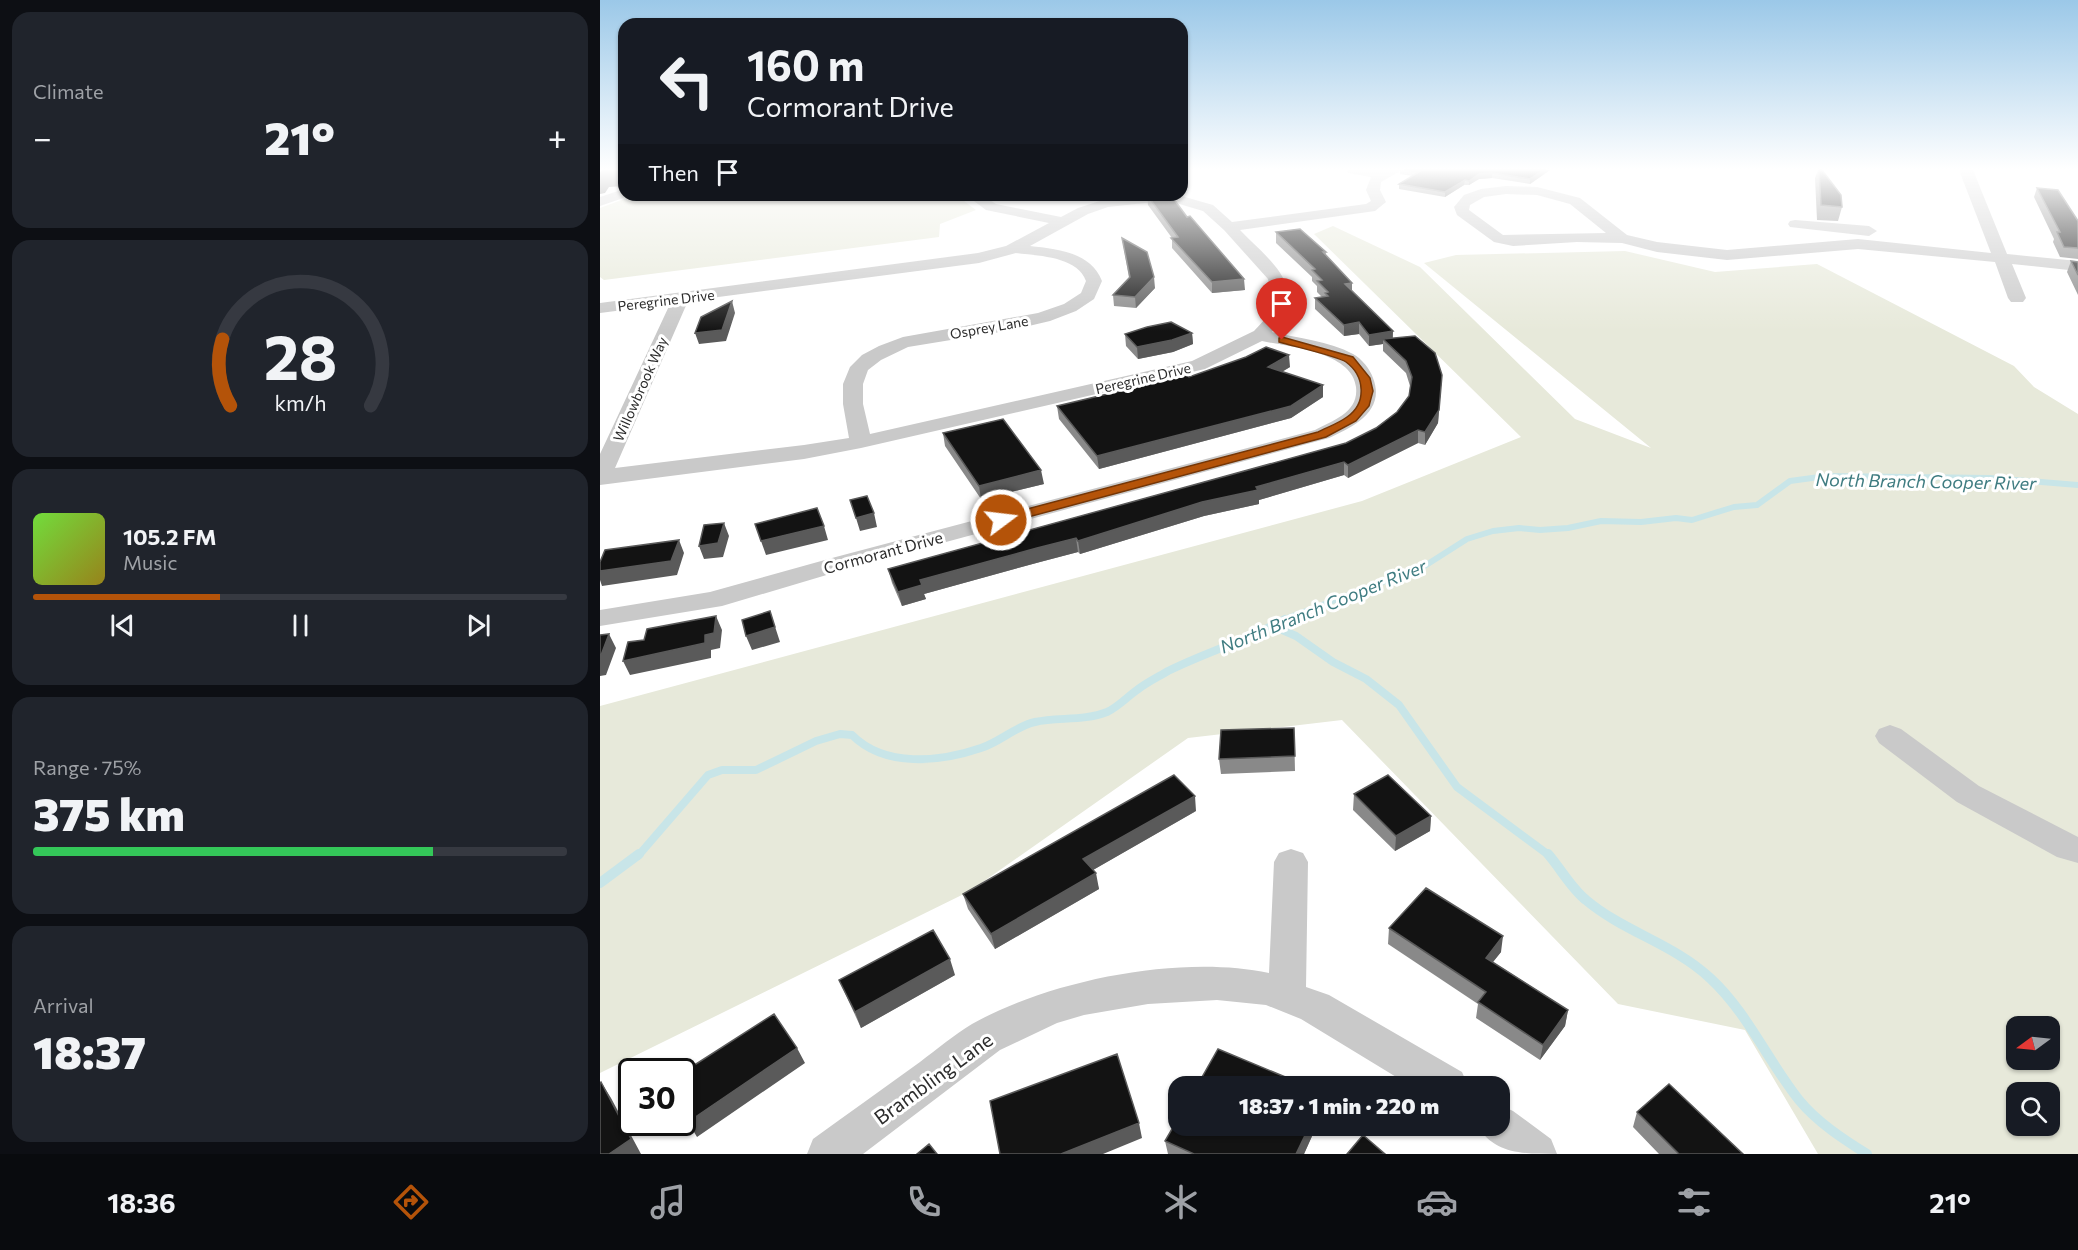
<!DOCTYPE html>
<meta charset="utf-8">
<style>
:root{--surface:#171b24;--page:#20242c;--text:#f1f3f6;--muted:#9ea1a6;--line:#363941;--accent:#b45309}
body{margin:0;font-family:Commissioner,sans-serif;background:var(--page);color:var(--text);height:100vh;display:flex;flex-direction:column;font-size:22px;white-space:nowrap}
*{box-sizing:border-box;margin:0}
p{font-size:20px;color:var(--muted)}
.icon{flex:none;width:33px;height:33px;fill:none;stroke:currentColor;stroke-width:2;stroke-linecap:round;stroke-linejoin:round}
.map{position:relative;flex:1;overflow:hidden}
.details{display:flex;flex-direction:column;gap:12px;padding:12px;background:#0d0f14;width:600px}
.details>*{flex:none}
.top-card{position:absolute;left:18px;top:18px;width:570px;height:183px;border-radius:18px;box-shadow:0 2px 4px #0004;background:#171b24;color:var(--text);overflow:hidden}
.needle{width:39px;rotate:255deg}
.fabs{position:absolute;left:1406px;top:1016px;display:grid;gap:12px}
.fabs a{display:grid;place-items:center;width:54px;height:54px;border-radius:12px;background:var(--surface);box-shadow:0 2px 4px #0004;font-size:30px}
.speed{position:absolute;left:18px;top:1058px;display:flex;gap:12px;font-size:30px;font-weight:700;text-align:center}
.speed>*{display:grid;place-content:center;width:78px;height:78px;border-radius:50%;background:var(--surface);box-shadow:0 2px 4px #0004;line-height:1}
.speed .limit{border:3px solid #111;border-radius:9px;background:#fff;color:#111}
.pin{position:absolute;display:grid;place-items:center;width:51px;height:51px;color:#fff;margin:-62px -26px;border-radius:50% 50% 50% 0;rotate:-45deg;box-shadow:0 0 6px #0007}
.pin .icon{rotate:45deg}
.me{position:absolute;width:66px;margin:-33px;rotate:75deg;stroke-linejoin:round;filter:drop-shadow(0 0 4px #0008)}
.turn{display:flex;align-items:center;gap:21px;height:126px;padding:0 30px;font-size:27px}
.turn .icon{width:78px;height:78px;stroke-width:2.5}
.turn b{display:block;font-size:42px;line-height:51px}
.then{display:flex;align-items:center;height:57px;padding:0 30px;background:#0003;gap:12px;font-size:22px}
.big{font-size:45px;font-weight:800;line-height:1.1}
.details .card{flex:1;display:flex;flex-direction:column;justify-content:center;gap:9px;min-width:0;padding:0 21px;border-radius:18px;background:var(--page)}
.details .dial{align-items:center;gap:0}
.dial svg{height:156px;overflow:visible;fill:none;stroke:var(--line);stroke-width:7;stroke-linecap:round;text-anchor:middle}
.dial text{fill:var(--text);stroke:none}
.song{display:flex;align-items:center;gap:18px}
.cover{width:72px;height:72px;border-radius:9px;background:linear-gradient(135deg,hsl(100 70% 55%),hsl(50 70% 35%))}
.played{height:6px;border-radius:3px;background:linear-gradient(90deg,var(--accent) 35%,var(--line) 35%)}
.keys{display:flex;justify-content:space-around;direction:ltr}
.heat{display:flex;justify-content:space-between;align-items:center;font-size:33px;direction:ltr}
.charge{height:9px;border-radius:4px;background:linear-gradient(90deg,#34c759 75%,var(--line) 0)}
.trip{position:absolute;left:568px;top:1076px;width:342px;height:60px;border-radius:18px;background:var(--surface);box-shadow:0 2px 4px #0004;font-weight:800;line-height:60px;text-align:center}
.menu{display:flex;height:96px;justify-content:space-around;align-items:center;background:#090b0e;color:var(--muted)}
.menu .icon{width:42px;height:42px}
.menu .on{color:var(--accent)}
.menu b{font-size:27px;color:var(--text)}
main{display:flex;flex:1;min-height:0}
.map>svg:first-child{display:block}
</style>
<main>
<section class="details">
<div class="card"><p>Climate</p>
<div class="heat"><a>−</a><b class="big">21°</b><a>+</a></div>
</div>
<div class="card dial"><svg viewBox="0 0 100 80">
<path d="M14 69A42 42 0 1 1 86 69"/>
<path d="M14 69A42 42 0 0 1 10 35" stroke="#b45309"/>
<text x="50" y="56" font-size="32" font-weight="700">28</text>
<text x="50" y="72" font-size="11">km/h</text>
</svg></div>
<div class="card">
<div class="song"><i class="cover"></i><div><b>105.2 FM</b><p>Music</p></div></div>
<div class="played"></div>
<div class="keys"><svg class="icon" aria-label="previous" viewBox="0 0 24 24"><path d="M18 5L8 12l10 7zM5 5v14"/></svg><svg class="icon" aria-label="pause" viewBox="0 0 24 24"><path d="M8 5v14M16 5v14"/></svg><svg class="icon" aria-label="next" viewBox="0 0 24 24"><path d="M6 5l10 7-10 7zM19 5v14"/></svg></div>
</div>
<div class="card"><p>Range · 75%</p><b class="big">375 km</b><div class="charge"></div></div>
<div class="card"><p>Arrival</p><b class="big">18:37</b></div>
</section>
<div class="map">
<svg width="1478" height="1154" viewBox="0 0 1478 1154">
<rect width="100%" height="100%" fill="#fff"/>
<path fill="#e7e9da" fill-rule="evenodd" d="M35 195H356L376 210 340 224 339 237 4 280 0 277V208Z
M733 226 820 267 975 419 1051 448 824 263 856 255 1025 251 1115 272 1217 264 1414 366 1434 387 1478 414V1154H1218L1145 1030 1018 1004 742 720 588 738 370 891 0 1073V706L762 501 921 437 714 234ZM1416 1026H1449V1059H1416ZM1416 1092H1449V1125H1416Z"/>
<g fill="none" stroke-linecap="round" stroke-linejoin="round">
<path stroke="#c8e5e8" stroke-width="6" d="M682 620 823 567 867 539 893 531 919 528 940 530 968 528 1001 521 1041 522 1076 518 1092 520 1134 507 1157 505 1190 481 1227 476 1390 478 1478 485"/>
<path stroke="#c8e5e8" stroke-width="8" d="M673 626 696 636 733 662 766 679 799 705 857 787 950 856
M38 856 108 775 122 770H156L216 741 240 734 252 735C285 768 340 762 381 748 400 742 416 726 435 722 458 717 484 721 507 712 518 707 527 697 537 690 546 683 558 677 568 671 606 652 648 640 685 619"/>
<path stroke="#c8e5e8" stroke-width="10" d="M948 854C961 869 971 888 986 900 1024 932 1074 944 1110 978 1147 1012 1168 1061 1199 1100 1217 1122 1243 1139 1267 1154
M0 883 39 854"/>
<path fill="#c9c9c9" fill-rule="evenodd" d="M747 170H802L781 182 780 190 786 202 775 211 640 230C671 262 711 288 672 332 698 338 729 341 753 354 762 359 770 369 773 378 786 411 753 427 729 438L250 568 122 606 0 626V610L110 592 232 558 715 430C734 420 759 412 756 387 752 352 690 347 662 341L605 369 261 448 204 459 0 485V454L70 304 0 313V303L378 253 406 246 449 223 386 210 366 195H382L396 204 461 217 478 208 506 199 542 195H578L613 205 632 222 766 204 771 201 766 190 771 177 748 173ZM554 202 576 203 603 211 624 230 668 279 672 299 668 316 654 331 592 361 270 434 263 404V384L268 370 281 360 308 347 412 330 450 321 476 311 494 299 502 281C491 252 457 249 430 246L488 214 508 207ZM416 253C438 256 477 256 486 281L481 293 464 304 438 313 303 337 279 346 262 355 250 367 243 384V404L249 438 204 445 15 468 88 301 379 263Z
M1359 170H1373L1407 254 1478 261V271L1412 264 1426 298 1423 302H1411L1408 298 1395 262 1258 249 1127 260 1057 252 1022 243 977 242 913 246 894 242 857 215 854 207 864 195 881 189 906 186 937 187 980 198 1027 235 1057 242 1127 250 1258 239 1391 253ZM906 194 937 195 970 204 1006 233 903 235 869 210 870 205 884 197Z
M24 189V195L29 196 0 206V197Z
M1195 220 1269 226 1277 231 1269 236 1190 227 1188 224 1190 221Z
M1290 725 1301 729 1379 786 1478 837V863L1457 857 1357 802 1279 743 1275 736 1279 729Z
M691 849 703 853 708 862 706 987 729 995 862 1072 868 1086H811L701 1019 666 1005 617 1000 548 1004 484 1015 457 1023 400 1050 263 1154H207L213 1139C249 1113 285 1087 320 1062 337 1049 354 1035 372 1024 450 980 581 954 669 973L674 862 679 853Z
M900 1105 913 1111 951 1139 957 1154C922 1154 894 1154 877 1125H900Z"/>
</g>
<path fill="#898989" d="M800 170H950L930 184 892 178 879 179 869 185H864L845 197 799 189V184L813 176 800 174Z
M1218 170H1222L1242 207 1238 221 1217 220 1215 178Z
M1437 188 1478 221V259L1460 257 1453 242 1454 239 1434 197Z
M547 195 587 217 645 290 612 293 572 248V238L548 205Z
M676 232 726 252V256L752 292 793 331V338L842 375 838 423 825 445 818 443 748 478 744 475 659 500V504L604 516 480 554 478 552 440 562 324 594 326 599 302 606 292 583 288 569 746 443 776 428 797 412 809 396 810 386 806 373 783 351V344L769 346 759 334 744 336 715 309V298L722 297 717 292V286L712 281V277L676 243Z
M522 238 555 288 536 308 514 306 513 295 529 278Z
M1471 261 1478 262V295L1467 272Z
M592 333 593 344 573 352 538 359 526 346 525 334Z
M690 367 682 372 723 385V397L691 418 499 469 459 419 457 406 589 377Z
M343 433 444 484 381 499 345 446Z
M694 728 695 771 621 774 619 759Z
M754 794 831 816 830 831 795 851 753 810Z
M596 811 493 870 499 889 395 949 368 909 363 894Z
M789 928 901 952 893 962 968 1010 965 1026 940 1060 876 1018 878 1004 788 944Z
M355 975 261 1028 239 980Z
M1037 1112 1143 1154H1059L1033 1127Z
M717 1125 704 1154H568L565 1141Z"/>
<path fill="#5a5a5a" d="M2 170H24V186L9 187 5 193 0 194V172Z
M944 170H950L930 184V179Z
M892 173V178L879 179 869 185V181L879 174Z
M865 180 864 185 845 197V192Z
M554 277 555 288 536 308 535 297Z
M644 279 645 290 612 293V282Z
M752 283V294L745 284Z
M132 301 135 313 126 341 99 344 95 333Z
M759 322V334L744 336V325Z
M793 331 792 343 783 339V344L769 346V335Z
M592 333 593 344 573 352 538 359 537 347Z
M689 355 690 367 669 379 668 367Z
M842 375 838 423 825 445V432Z
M723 385V397L691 418 499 469 497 456Z
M818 430V443L748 478V465Z
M744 462V475L659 500V504L604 516 480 554 478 541 602 502Z
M441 470 444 484 381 499 379 486Z
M274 513 277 527 260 531 256 518Z
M124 523 129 536 123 557 104 559 99 546Z
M224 526 228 540 166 555 161 541Z
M476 538 478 552 440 562 324 594 326 599 302 606 298 592 320 580 437 548Z
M79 540 84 553 77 575 2 586 0 580V571Z
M170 611 180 642 152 650 146 636Z
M116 616 122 630 120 648 111 650V658L30 675 23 661 105 635Z
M9 634 16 648 6 675 0 676V658Z
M595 796 596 811 486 874 483 859Z
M831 816 830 831 795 851 796 836Z
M496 873 499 889 395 949 391 934Z
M903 936 901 952 884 973 886 958Z
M350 959 355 975 261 1028 255 1012Z
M968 1010 965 1026 940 1060 943 1045Z
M197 1048 205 1063 97 1137 88 1122Z
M1 1082 11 1098 41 1154H9Z
M539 1123 542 1138 503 1154H461Z
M710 1125H717L704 1154H696Z"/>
<path fill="#131313" stroke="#5a5a5a" stroke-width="1.5" d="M804 170H944L930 179 892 173 879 174 869 181 865 180 845 192 799 184 819 172Z
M1219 170H1222L1241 195 1242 207 1221 205Z
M1437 188 1458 190 1478 221V248L1464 247 1457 232H1460Z
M547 195H571L587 217 590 216 644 279 612 282 571 238 578 237Z
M700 229 726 252H723L752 283 745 284 793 331 769 335 759 322 744 325 715 298 728 296 725 293 728 292 717 281 722 280 712 270 715 269 676 232Z
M522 238 547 252 554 277 535 297 513 295 530 277Z
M1471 261 1478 262V275Z
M132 301 122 330 95 333 101 317Z
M571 322 592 333 572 340 537 347 525 334 547 327Z
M815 336 835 353 842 375 839 410 825 432 818 430 748 465 744 462 656 487 658 490 602 502 478 541 476 538 437 548 320 580 322 585 298 592 288 569 746 443 776 428 797 412 809 396 812 377 806 361 783 339Z
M666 347 689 355 668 367 723 385 691 406 497 456 457 406 587 375 589 377 646 357Z
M403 419 441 470 379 486 343 433Z
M267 496 274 513 256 518 250 500Z
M217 508 224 526 161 541 155 524Z
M124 523 118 543 99 546 104 525Z
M79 540 71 561 0 571V562L5 550Z
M170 611 175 627 146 636 142 620Z
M116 616 114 633 105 635V643L23 661 28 642 44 640 47 629Z
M9 634 0 658V635Z
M694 728 695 756 619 759 621 730Z
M574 775 595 796 483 859 496 873 391 934 363 894Z
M788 775 831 816 796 836 754 794Z
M826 888 903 936 886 958 968 1010 943 1045 878 1002 886 992 789 928Z
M333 930 350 959 255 1012 239 980Z
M174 1014 197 1048 88 1122 82 1113V1073Z
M618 1049 707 1086H597Z
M517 1054 539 1123 461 1154H400L390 1101Z
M1 1082 31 1139 9 1154H0V1083Z
M1069 1084 1143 1154H1079L1037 1112Z
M579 1117V1125H710L696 1154H594L565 1141Z
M763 1135 785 1154H747Z
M329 1144 337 1154H317Z"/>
<linearGradient id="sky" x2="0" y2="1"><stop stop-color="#9bc8e8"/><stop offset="0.51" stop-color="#fff"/><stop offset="1" stop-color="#fff" stop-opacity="0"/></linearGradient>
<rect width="1478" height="331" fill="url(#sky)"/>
<path fill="#b45309" stroke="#753606" stroke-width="1.5" d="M682 337 753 357 770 378 773 391 769 406 756 421 726 437 406 523H397L395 520 397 517 718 432C728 427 739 423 747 417 767 403 765 376 746 362 737 356 692 346 679 342V338Z"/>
<g text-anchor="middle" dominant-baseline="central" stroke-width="6" stroke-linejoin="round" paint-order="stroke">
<g font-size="14" fill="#2c2c2c" stroke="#fff">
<text transform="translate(66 300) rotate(-7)">Peregrine Drive</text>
<text transform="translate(389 327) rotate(-10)">Osprey Lane</text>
<text transform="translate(543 378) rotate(-13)">Peregrine Drive</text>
<text transform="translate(40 389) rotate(-66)">Willowbrook Way</text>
</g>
<g font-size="16" fill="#2c2c2c" stroke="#fff">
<text transform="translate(283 552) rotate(-15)">Cormorant Drive</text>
</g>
<g font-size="18" font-style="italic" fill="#3f7c81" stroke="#fff">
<text transform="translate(1326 481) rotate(1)">North Branch Cooper River</text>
<text transform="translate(723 606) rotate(-22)">North Branch Cooper River</text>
</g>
<g font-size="20" fill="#2c2c2c" stroke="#fff">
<text transform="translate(333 1078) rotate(-36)">Brambling Lane</text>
</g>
</g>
</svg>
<div class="fabs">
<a><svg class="needle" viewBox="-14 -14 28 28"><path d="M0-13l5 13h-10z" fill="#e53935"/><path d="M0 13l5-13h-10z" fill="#9ea1a6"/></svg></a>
<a><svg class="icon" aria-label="search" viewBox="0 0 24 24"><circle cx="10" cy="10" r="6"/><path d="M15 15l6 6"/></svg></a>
</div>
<div class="speed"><div class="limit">30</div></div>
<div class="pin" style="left:682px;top:340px;background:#d93025"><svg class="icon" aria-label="arrive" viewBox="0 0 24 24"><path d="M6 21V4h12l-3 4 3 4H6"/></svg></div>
<svg class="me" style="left:401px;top:520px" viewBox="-20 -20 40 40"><circle r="17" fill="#b45309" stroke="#fff" stroke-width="3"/><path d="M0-11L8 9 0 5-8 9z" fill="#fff"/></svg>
<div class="trip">18:37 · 1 min · 220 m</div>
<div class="top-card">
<div class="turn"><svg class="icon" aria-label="left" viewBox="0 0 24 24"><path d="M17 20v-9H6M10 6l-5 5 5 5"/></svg><div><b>160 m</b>Cormorant Drive</div></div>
<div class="then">Then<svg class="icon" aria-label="arrive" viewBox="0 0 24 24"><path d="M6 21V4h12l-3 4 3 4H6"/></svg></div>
</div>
</div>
</main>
<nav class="menu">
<b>18:36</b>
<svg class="icon on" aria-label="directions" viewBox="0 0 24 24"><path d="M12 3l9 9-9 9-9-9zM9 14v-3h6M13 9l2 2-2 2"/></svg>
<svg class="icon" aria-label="music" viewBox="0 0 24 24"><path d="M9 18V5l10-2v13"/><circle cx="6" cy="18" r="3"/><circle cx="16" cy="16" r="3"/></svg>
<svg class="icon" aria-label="phone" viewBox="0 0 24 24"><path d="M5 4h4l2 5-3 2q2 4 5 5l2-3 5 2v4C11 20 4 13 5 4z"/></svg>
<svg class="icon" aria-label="climate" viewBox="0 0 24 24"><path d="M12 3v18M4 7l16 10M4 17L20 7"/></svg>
<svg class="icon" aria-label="car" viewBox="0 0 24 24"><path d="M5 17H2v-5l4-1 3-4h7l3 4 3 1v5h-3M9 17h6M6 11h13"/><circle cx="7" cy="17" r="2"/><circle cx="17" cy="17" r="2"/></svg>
<svg class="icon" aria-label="filters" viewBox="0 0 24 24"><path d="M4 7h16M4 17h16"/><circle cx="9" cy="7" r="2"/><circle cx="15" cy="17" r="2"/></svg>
<b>21°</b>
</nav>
